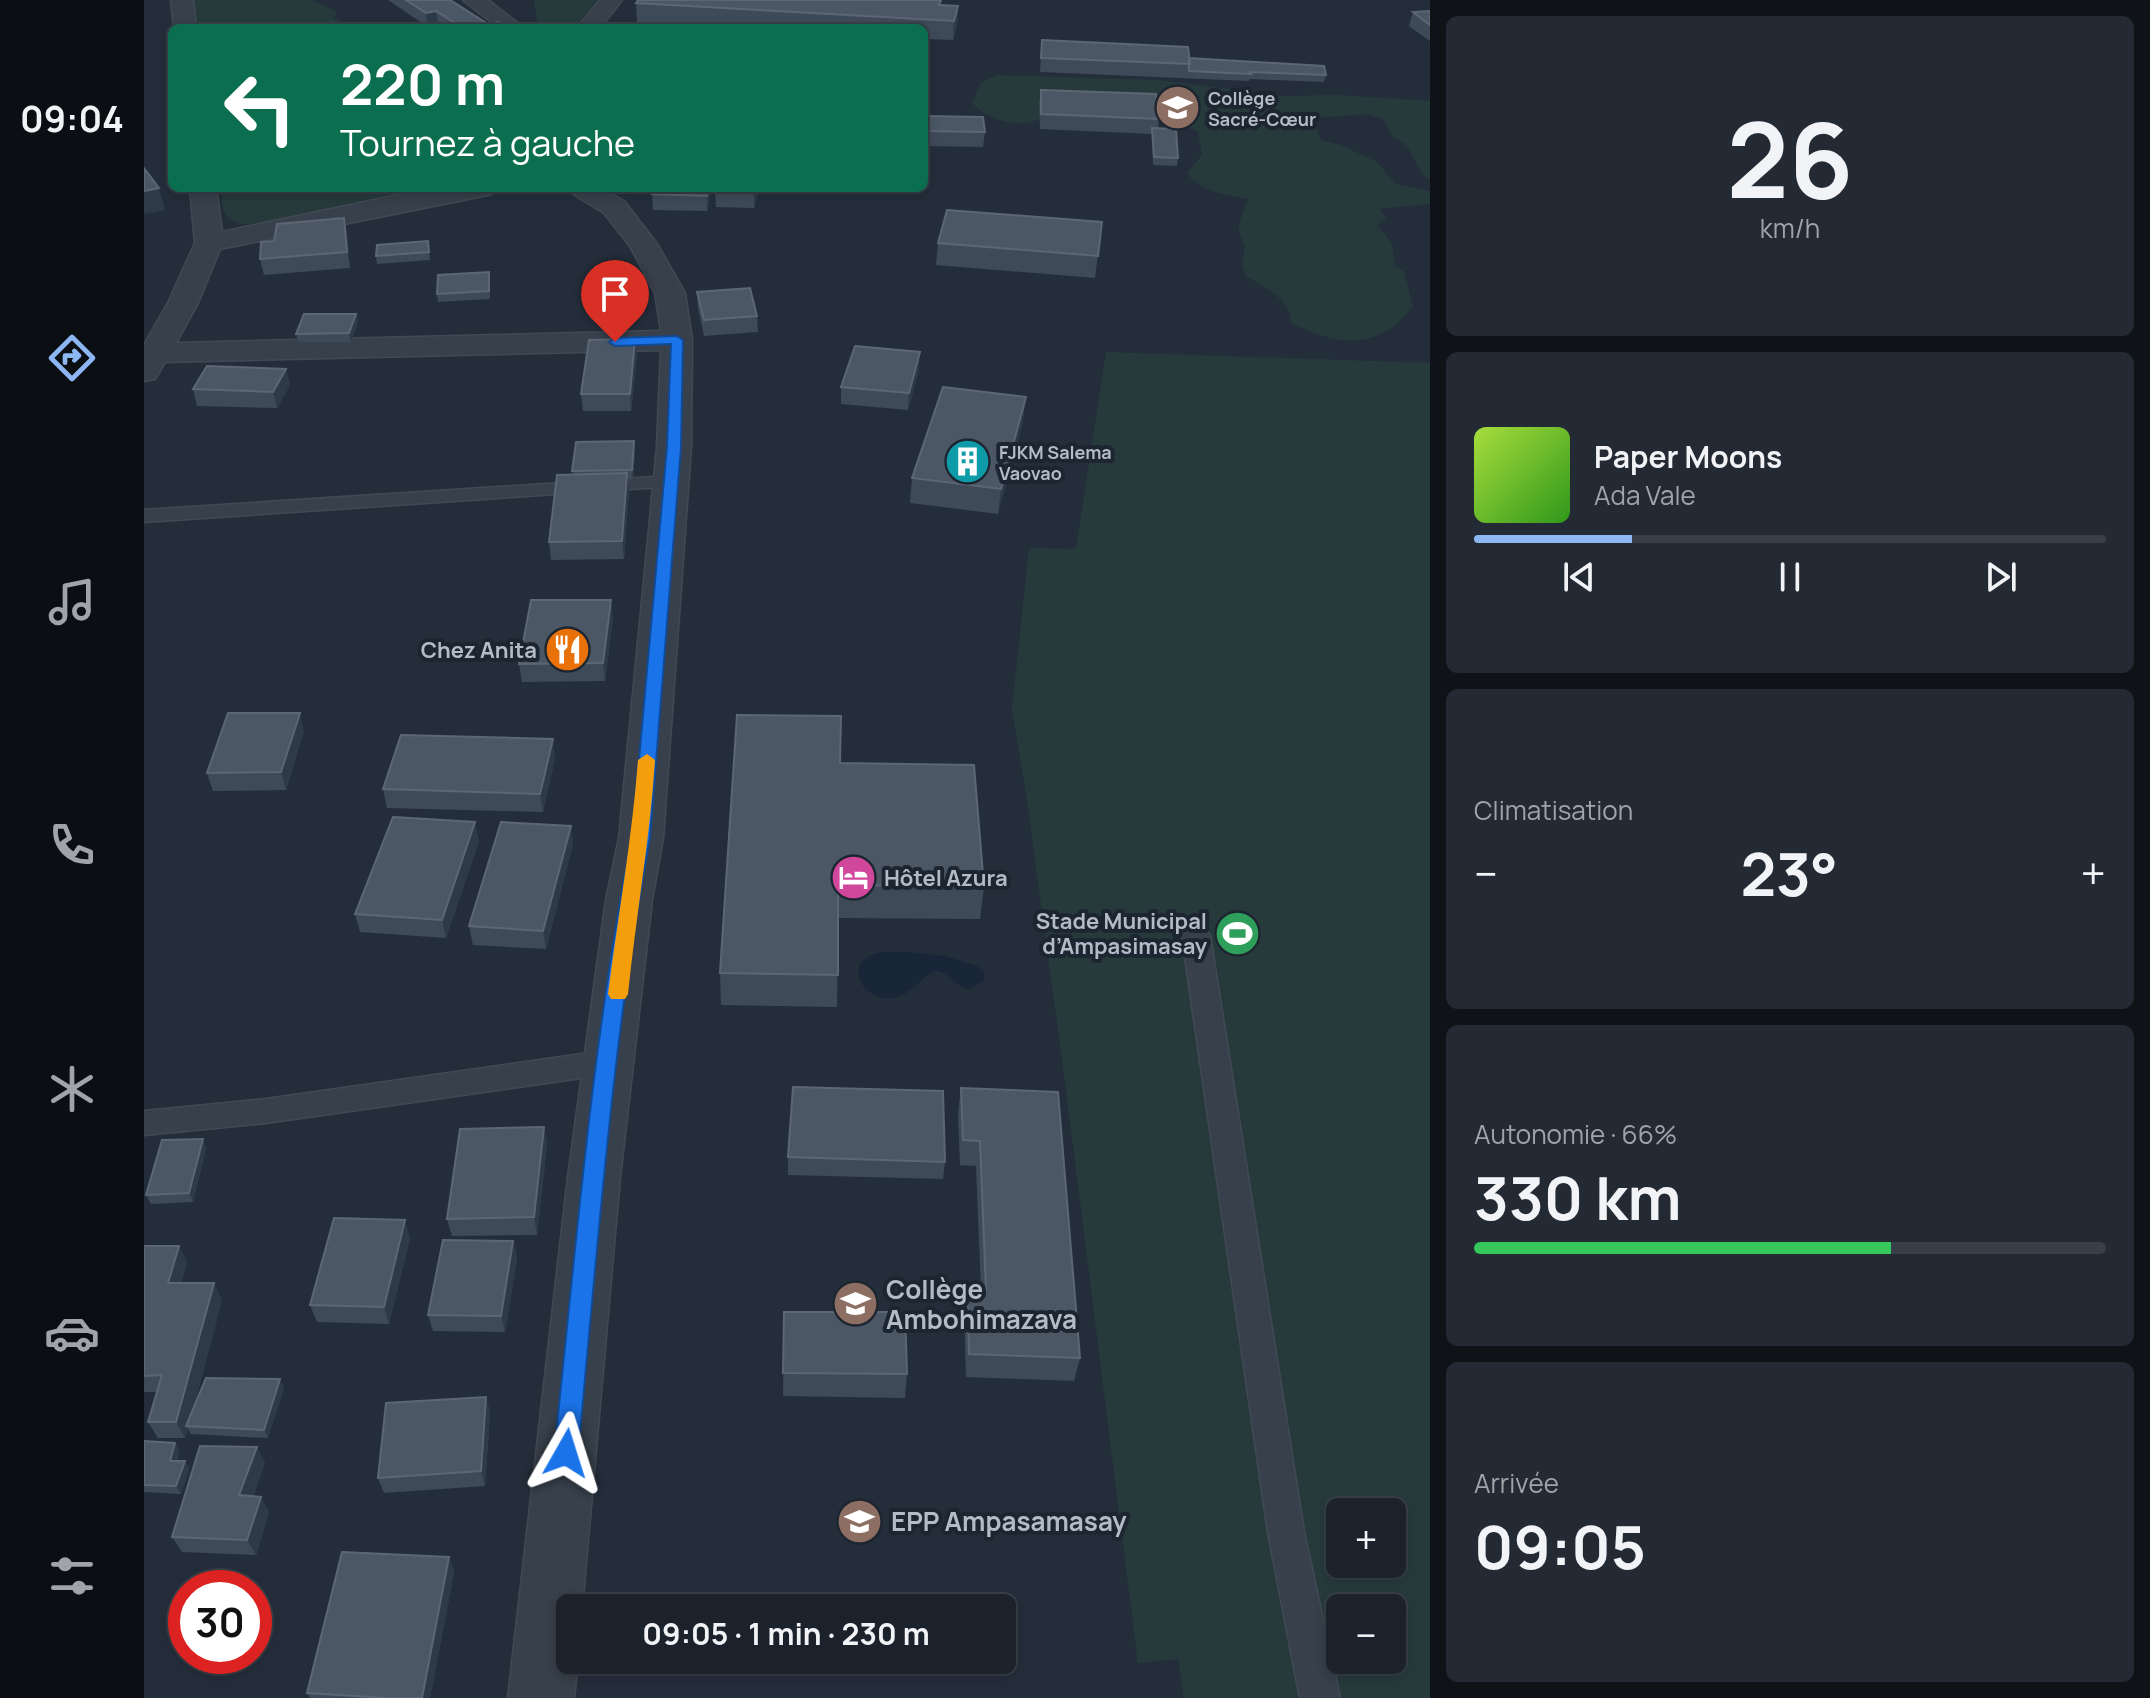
<!DOCTYPE html>
<html lang="fr">
<meta charset="utf-8">
<style>
:root{--surface:#1b222c;--page:#242a34;--text:#f1f3f6;--muted:#a0a4a9;--line:#393f48;--accent:#8cb7f3}
body{margin:0;font-family:Manrope,sans-serif;background:var(--page);color:var(--text);height:100vh;display:flex;flex-direction:column;font-size:30px;white-space:nowrap}
*{box-sizing:border-box;margin:0}
p{font-size:26px;color:var(--muted)}
.icon{flex:none;width:44px;height:44px;fill:none;stroke:currentColor;stroke-width:2;stroke-linecap:round;stroke-linejoin:round}
.map{position:relative;flex:1;overflow:hidden}
.drawer{display:flex;flex-direction:column;gap:16px;padding:16px;background:#0f1318;width:720px}
.drawer>*{flex:none}
.top-card{position:absolute;left:24px;top:24px;width:760px;height:168px;border-radius:12px;box-shadow:0 4px 12px #0003,0 0 0 2px var(--line);background:#0b6e4f;color:#fff;overflow:hidden}
.controls{position:absolute;left:1182px;top:1498px;display:grid;gap:16px}
.controls a{display:grid;place-items:center;width:80px;height:80px;border-radius:12px;background:var(--surface);box-shadow:0 4px 12px #0003,0 0 0 2px var(--line);font-size:40px}
.speed{position:absolute;left:24px;top:1570px;display:flex;gap:16px;font-size:40px;font-weight:700;text-align:center}
.speed>*{display:grid;place-content:center;width:104px;height:104px;border-radius:50%;background:var(--surface);box-shadow:0 4px 12px #0003,0 0 0 2px var(--line);line-height:1}
.speed .limit{border:12px solid #d22;background:#fff;color:#111}
.pin{position:absolute;display:grid;place-items:center;width:68px;height:68px;color:#fff;margin:-82px -34px;border-radius:50% 50% 50% 0;rotate:-45deg;box-shadow:0 0 8px #0007}
.pin .icon{rotate:45deg}
.me{position:absolute;width:88px;margin:-44px;rotate:6deg;stroke-linejoin:round;filter:drop-shadow(0 0 6px #0008)}
.turn{display:flex;align-items:center;gap:28px;height:168px;padding:0 40px;font-size:36px}
.turn .icon{width:104px;height:104px;stroke-width:2.5}
.turn b{display:block;font-size:56px;line-height:68px}
.big{font-size:60px;font-weight:700;line-height:1.1}
.drawer .widget{flex:1;display:flex;flex-direction:column;justify-content:center;gap:12px;min-width:0;padding:0 28px;border-radius:12px;background:var(--page)}
.drawer .dial{align-items:center;gap:0}
.dial b{font-size:104px;line-height:1}
.song{display:flex;align-items:center;gap:24px}
.cover{width:96px;height:96px;border-radius:12px;background:linear-gradient(135deg,hsl(80 70% 55%),hsl(110 70% 35%))}
.played{height:8px;border-radius:4px;background:linear-gradient(90deg,var(--accent) 25%,var(--line) 25%)}
.keys{display:flex;justify-content:space-around;direction:ltr}
.heat{display:flex;justify-content:space-between;align-items:center;font-size:44px;direction:ltr}
.charge{height:12px;border-radius:6px;background:linear-gradient(90deg,#34c759 66%,var(--line) 0)}
.trip{position:absolute;left:412px;top:1594px;width:460px;height:80px;border-radius:12px;background:var(--surface);box-shadow:0 4px 12px #0003,0 0 0 2px var(--line);font-weight:700;line-height:80px;text-align:center}
main{display:flex;flex:1;min-height:0}
.dock{display:flex;flex-direction:column;width:144px;justify-content:space-around;align-items:center;background:#0b0e12;color:var(--muted)}
.dock .icon{width:56px;height:56px}
.dock .selected{color:var(--accent)}
.dock b{font-size:36px;color:var(--text)}
.map>svg:first-child{display:block}
</style>
<main>
<nav class="dock">
<b>09:04</b>
<svg class="icon selected" aria-label="directions" viewBox="0 0 24 24"><path d="M12 3l9 9-9 9-9-9zM9 14v-3h6M13 9l2 2-2 2"/></svg>
<svg class="icon" aria-label="music" viewBox="0 0 24 24"><path d="M9 18V5l10-2v13"/><circle cx="6" cy="18" r="3"/><circle cx="16" cy="16" r="3"/></svg>
<svg class="icon" aria-label="phone" viewBox="0 0 24 24"><path d="M5 4h4l2 5-3 2q2 4 5 5l2-3 5 2v4C11 20 4 13 5 4z"/></svg>
<svg class="icon" aria-label="climate" viewBox="0 0 24 24"><path d="M12 3v18M4 7l16 10M4 17L20 7"/></svg>
<svg class="icon" aria-label="car" viewBox="0 0 24 24"><path d="M5 17H2v-5l4-1 3-4h7l3 4 3 1v5h-3M9 17h6M6 11h13"/><circle cx="7" cy="17" r="2"/><circle cx="17" cy="17" r="2"/></svg>
<svg class="icon" aria-label="filters" viewBox="0 0 24 24"><path d="M4 7h16M4 17h16"/><circle cx="9" cy="7" r="2"/><circle cx="15" cy="17" r="2"/></svg>
</nav>
<div class="map">
<svg width="1286" height="1698" viewBox="0 0 1286 1698">
<rect width="100%" height="100%" fill="#242e3b"/>
<path fill="#263a3c" fill-rule="evenodd" d="M50 0H169L193 12 190 18 206 28H52Z
M390 0H453L430 28H394Z
M853 75 1014 80 1141 96 1195 95 1286 101V179L1280 177 1263 146 1248 135 1239 119 1223 114 1169 118 1177 140 1197 145 1233 162 1251 184 1286 191V204L1235 209 1242 218 1233 225 1248 243 1251 265 1260 272 1269 306C1234 352 1195 346 1147 323 1147 298 1120 288 1101 275L1098 264 1101 248 1094 227 1104 199C1082 194 1057 193 1043 173L1058 155 1054 132 1010 106 895 105V119C874 129 844 120 828 103L837 83Z
M77 188H282C249 198 116 235 89 221 77 216 78 199 77 188Z
M962 352 1286 363V1698H1040L1034 1659 994 1663 920 1074 882 793 868 709 885 548 932 549ZM1196 1512H1248V1564H1196ZM1196 1608H1248V1660H1196Z"/>
<path fill="#182638" d="M766 952 801 956 833 966 840 972V980L825 990C811 986 807 973 791 971 778 977 769 991 756 996 723 1009 694 963 734 953 744 951 756 953 766 952Z"/>
<g fill="none" stroke-linecap="round" stroke-linejoin="round">
<defs>
<path id="service" d="M525 476 532 478 535 482 532 486 0 522V510Z
M1052 926 1062 929 1066 936 1160 1532 1196 1698H1156L1124 1532 1038 936 1042 929Z
M466 1050 476 1054 481 1062 476 1070 466 1074 122 1123 0 1135V1111L122 1099Z"/>
<path id="minor" d="M27 0H49L52 28H30Z
M319 0H344L380 28H355Z
M456 0H478L456 28H433Z
M46 188H72L78 232 287 188H352L348 194 339 196 76 249 54 303 32 343 517 331 511 293 486 246 460 213 429 194 425 188H457L480 201 513 244 541 293 548 340 547 447 519 838 508 900 476 1177 438 1608H426V1660H434L430 1698H364L424 1177 462 900 475 838 513 447 517 350 21 362 11 379 0 381V345L24 303 51 243Z"/>
</defs>
<use href="#service" stroke="#414954" stroke-width="3"/>
<use href="#minor" stroke="#414954" stroke-width="3"/>
<use href="#service" fill="#37404b" fill-rule="evenodd"/>
<use href="#minor" fill="#37404b" fill-rule="evenodd"/>
</g>
<path fill="#3f4a59" d="M244 0H306L344 24 364 28H300L294 25 284 27Z
M797 0V5L814 6 813 25 809 40 780 39V28H588L493 23 492 3Z
M1286 11V41L1265 26 1269 12Z
M898 40 1045 58 1182 75 1180 82 1106 79 1105 81 896 72Z
M897 90 1015 119 1014 128 1034 158 1033 166 1009 165 1008 134 896 129 895 104Z
M780 116 841 132 839 147 780 146Z
M568 188 563 211 509 210 508 194Z
M615 188 610 208 572 207 571 191Z
M200 218 203 233 206 268 120 275 116 259 130 241Z
M958 222 951 278 792 265 794 243Z
M284 241 286 260 233 264 232 256Z
M345 272 346 299 294 302 293 294Z
M553 292 613 316 614 332 560 336 554 308Z
M212 314 214 322 207 342H154L152 334Z
M493 356 487 411H439L437 394Z
M142 369 146 385 133 408 53 406 49 389Z
M775 369 764 410 697 404V387Z
M879 421 854 514 766 503 768 478Z
M491 450 489 479H484L485 491 480 559 407 560 405 542 429 474 428 471Z
M469 617 461 681 378 682 375 664Z
M160 731 142 790 69 791 63 773Z
M411 758 399 812 243 808 239 789Z
M696 763 840 887 836 919 694 918 693 1007 577 1005 576 973Z
M335 841 302 938 216 932 211 914Z
M429 844 402 949 329 945 325 926Z
M817 1088 936 1358 930 1381 822 1377 820 1313 823 1289 837 1290 832 1166 816 1165 814 1114Z
M400 1127 403 1145 393 1235 308 1236 303 1219Z
M62 1148 49 1202 7 1204 2 1195Z
M644 1157 801 1162 799 1179 644 1175Z
M266 1238 245 1324 173 1322 166 1305Z
M369 1241 373 1258 361 1332 289 1331 284 1315Z
M0 1246H35L43 1263 37 1283 78 1300 49 1410 140 1388 124 1438 47 1434 44 1429 41 1438H14L4 1422 14 1392H0Z
M640 1312 763 1374 761 1398 639 1396Z
M342 1397 346 1413 341 1486 240 1493 234 1478Z
M0 1441 31 1443 35 1451 33 1461H41L45 1469 37 1494 0 1492Z
M121 1463 109 1496 125 1512 112 1555 38 1552 28 1537Z
M305 1557 310 1572 286 1698H166L163 1693Z"/>
<path fill="#2f3a48" d="M814 6 813 25 809 40 810 21Z
M292 11 294 25 284 27 282 13Z
M15 188 21 210 0 214V191Z
M564 188H568L563 211V196Z
M611 188H615L610 208V192Z
M200 218 203 233 206 268 203 252Z
M212 314 214 322 207 342 205 333Z
M491 339 493 356 487 411 486 394Z
M776 352 775 369 764 410 765 393Z
M142 369 146 385 133 408 129 392Z
M882 397 879 421 854 514 857 489Z
M490 441 491 450 489 479 488 470Z
M483 473 485 491 480 559 478 541Z
M467 600 469 617 461 681 459 663Z
M156 713 160 731 142 790 137 772Z
M409 739 411 758 399 812 396 794Z
M331 822 335 841 302 938 298 920Z
M427 826 429 844 402 949 399 931Z
M400 1127 403 1145 393 1235 390 1217Z
M59 1139 62 1148 49 1202 45 1193Z
M261 1220 266 1238 245 1324 240 1307Z
M369 1241 373 1258 361 1332 357 1316Z
M35 1246 43 1263 32 1300 24 1283Z
M70 1283 78 1300 45 1426H42L44 1429 41 1438 32 1422Z
M136 1379 140 1388 124 1438 120 1430Z
M342 1397 346 1413 341 1486 337 1471Z
M31 1443 35 1451 30 1469 26 1461Z
M113 1447 121 1463 103 1510 95 1495Z
M41 1461 45 1469 37 1494 32 1486Z
M117 1497 125 1512 112 1555 103 1540Z
M305 1557 310 1572 286 1698H278Z"/>
<path fill="#4b5765" stroke="#5c6674" stroke-width="2" d="M262 0H306L344 24 355 22 364 28H319L292 11 282 13Z
M494 0H797L795 5 814 6 810 21 492 3Z
M1286 11V25L1269 12Z
M898 40 1044 47 1046 64 897 58Z
M1045 58 1180 66 1182 75 1106 72 1107 74 1045 71Z
M897 90 1012 94 1015 119 897 114Z
M780 116 839 117 841 132 780 131Z
M1008 128 1032 129 1034 158 1010 157Z
M0 168 15 188 0 191Z
M510 188H564L563 196 508 194Z
M572 188H611L610 192 571 191Z
M803 210 958 222 954 256 794 243Z
M200 218 203 252 116 259 117 242 130 241 133 224Z
M284 241 285 252 232 256 233 245Z
M345 272V291L293 294 294 275Z
M606 288 613 316 560 320 553 292Z
M160 314H212L205 333 152 334Z
M491 339 486 394H437L445 340Z
M711 346 776 352 765 393 697 387Z
M63 366 142 369 129 392 49 389Z
M799 387 882 397 857 489 768 478Z
M490 441 488 470 428 471 432 442Z
M483 473 478 541 405 542 413 475Z
M387 600H467L459 663 375 664Z
M84 713H156L137 772 63 773Z
M593 715 697 716 696 763 830 765 840 887 694 885V975L576 973Z
M257 735 409 739 396 794 239 789Z
M249 817 331 822 298 920 211 914Z
M357 822 427 826 399 931 325 926Z
M649 1087 799 1091 801 1162 644 1157Z
M817 1088 914 1092 936 1358 825 1354 823 1289 842 1290 836 1141 819 1140Z
M400 1127 390 1217 303 1219 316 1129Z
M59 1139 45 1193 2 1195 18 1140Z
M190 1218 261 1220 240 1307 166 1305Z
M299 1240 369 1241 357 1316 284 1315Z
M0 1246H35L24 1283H70L32 1422H4L18 1375 0 1376Z
M640 1312H761L763 1374 639 1373Z
M62 1378 136 1379 120 1430 42 1426Z
M342 1397 337 1471 234 1478 242 1403Z
M0 1441 31 1443 26 1461H41L32 1486 0 1485Z
M56 1446 113 1447 95 1495 117 1497 103 1540 28 1537Z
M198 1552 305 1557 278 1698H243L163 1693Z"/>
<path fill="#1a73e8" stroke="#114b97" stroke-width="2" d="M533 336 539 340 537 447 506 838C468 1040 454 1248 434 1453L431 1461 422 1465 413 1461 410 1453C432 1248 448 1040 488 838L523 447 527 344 471 346 465 342 471 338Z"/>
<path fill="#f59e0b" d="M503 754 511 760C506 839 492 916 484 994L481 999H467L464 994C474 916 488 839 494 760Z"/>
<defs>
<symbol id="school-disc" viewBox="-11 -11 22 22"><circle r="9.5" fill="#8d6e63" stroke="#1d2530"/><path d="M0-5L7-2L0 1L-7-2ZM-4 1L0 2.5L4 1V4Q0 6-4 4Z" fill="#fff"/></symbol>
<symbol id="building-disc" viewBox="-11 -11 22 22"><circle r="9.5" fill="#0f9aa8" stroke="#1d2530"/><path d="M-4-6H4V6H1V3H-1V6H-4ZM-2.5-4.3h1.7v1.8h-1.7ZM.8-4.3h1.7v1.8H.8ZM-2.5-1h1.7V.8h-1.7ZM.8-1h1.7V.8H.8Z" fill="#fff"/></symbol>
<symbol id="restaurant-disc" viewBox="-11 -11 22 22"><circle r="9.5" fill="#e8710a" stroke="#1d2530"/><path d="M-5-6h1v4h1v-4h1v4h1v-4h1v5L-1.5 .5V6h-2V.5L-5-1ZM5-6V6H3V1.5H1.5Q1.5-4 5-6Z" fill="#fff"/></symbol>
<symbol id="hotel-disc" viewBox="-11 -11 22 22"><circle r="9.5" fill="#d1479c" stroke="#1d2530"/><path d="M-6-4.5h1.5V1H6V5H4.5V3h-9V5H-6ZM-4 0a1.8 1.8 0 1 1 3.6 0ZM.5 0V-2.5h3Q6-2.5 6 0Z" fill="#fff"/></symbol>
<symbol id="stadium-disc" viewBox="-11 -11 22 22"><circle r="9.5" fill="#2e9e5b" stroke="#1d2530"/><path d="M0-5a6.5 5 0 1 0 0 10a6.5 5 0 1 0 0-10ZM-3.5-1.8h7v3.6h-7Z" fill="#fff"/></symbol>
</defs>
<g fill-rule="evenodd">
<use href="#school-disc" x="1008" y="82" width="51" height="51"/>
<use href="#building-disc" x="798" y="436" width="51" height="51"/>
<use href="#restaurant-disc" x="398" y="624" width="51" height="51"/>
<use href="#hotel-disc" x="684" y="852" width="51" height="51"/>
<use href="#stadium-disc" x="1068" y="908" width="51" height="51"/>
<use href="#school-disc" x="686" y="1278" width="51" height="51"/>
<use href="#school-disc" x="690" y="1496" width="51" height="51"/>
</g>
<g text-anchor="middle" dominant-baseline="central" stroke-width="8" stroke-linejoin="round" paint-order="stroke">
<g font-size="18" font-weight="bold" fill="#b3bbc7" stroke="#1d2530" text-anchor="start">
<text x="1064" y="98">Collège<tspan x="1064" dy="21">Sacré-Cœur</tspan></text>
<text x="855" y="452">FJKM Salema<tspan x="855" dy="21">Vaovao</tspan></text>
</g>
<g font-size="22" font-weight="bold" fill="#b3bbc7" stroke="#1d2530" text-anchor="end">
<text x="393" y="650">Chez Anita</text>
<text x="740" y="878" text-anchor="start">Hôtel Azura</text>
<text x="1063" y="921">Stade Municipal<tspan x="1063" dy="25">d’Ampasimasay</tspan></text>
</g>
<g font-size="26" font-weight="bold" fill="#b3bbc7" stroke="#1d2530" text-anchor="start">
<text x="742" y="1289">Collège<tspan x="742" dy="30">Ambohimazava</tspan></text>
<text x="747" y="1521">EPP Ampasamasay</text>
</g>
</g>
</svg>
<div class="controls">
<a>+</a>
<a>−</a>
</div>
<div class="speed"><div class="limit">30</div></div>
<div class="pin" style="left:471px;top:342px;background:#d93025"><svg class="icon" aria-label="arrive" viewBox="0 0 24 24"><path d="M6 21V4h12l-3 4 3 4H6"/></svg></div>
<svg class="me" style="left:422px;top:1453px" viewBox="-20 -20 40 40"><path d="M0-17L14 15 0 8-14 15z" fill="#1a73e8" stroke="#fff" stroke-width="4"/></svg>
<div class="trip">09:05 · 1 min · 230 m</div>
<div class="top-card">
<div class="turn"><svg class="icon" aria-label="left" viewBox="0 0 24 24"><path d="M17 20v-9H6M10 6l-5 5 5 5"/></svg><div><b>220 m</b>Tournez à gauche</div></div>
</div>
</div>
<section class="drawer">
<div class="widget dial"><b>26</b><p>km/h</p></div>
<div class="widget">
<div class="song"><i class="cover"></i><div><b>Paper Moons</b><p>Ada Vale</p></div></div>
<div class="played"></div>
<div class="keys"><svg class="icon" aria-label="previous" viewBox="0 0 24 24"><path d="M18 5L8 12l10 7zM5 5v14"/></svg><svg class="icon" aria-label="pause" viewBox="0 0 24 24"><path d="M8 5v14M16 5v14"/></svg><svg class="icon" aria-label="next" viewBox="0 0 24 24"><path d="M6 5l10 7-10 7zM19 5v14"/></svg></div>
</div>
<div class="widget"><p>Climatisation</p>
<div class="heat"><a>−</a><b class="big">23°</b><a>+</a></div>
</div>
<div class="widget"><p>Autonomie · 66%</p><b class="big">330 km</b><div class="charge"></div></div>
<div class="widget"><p>Arrivée</p><b class="big">09:05</b></div>
</section>
</main>
